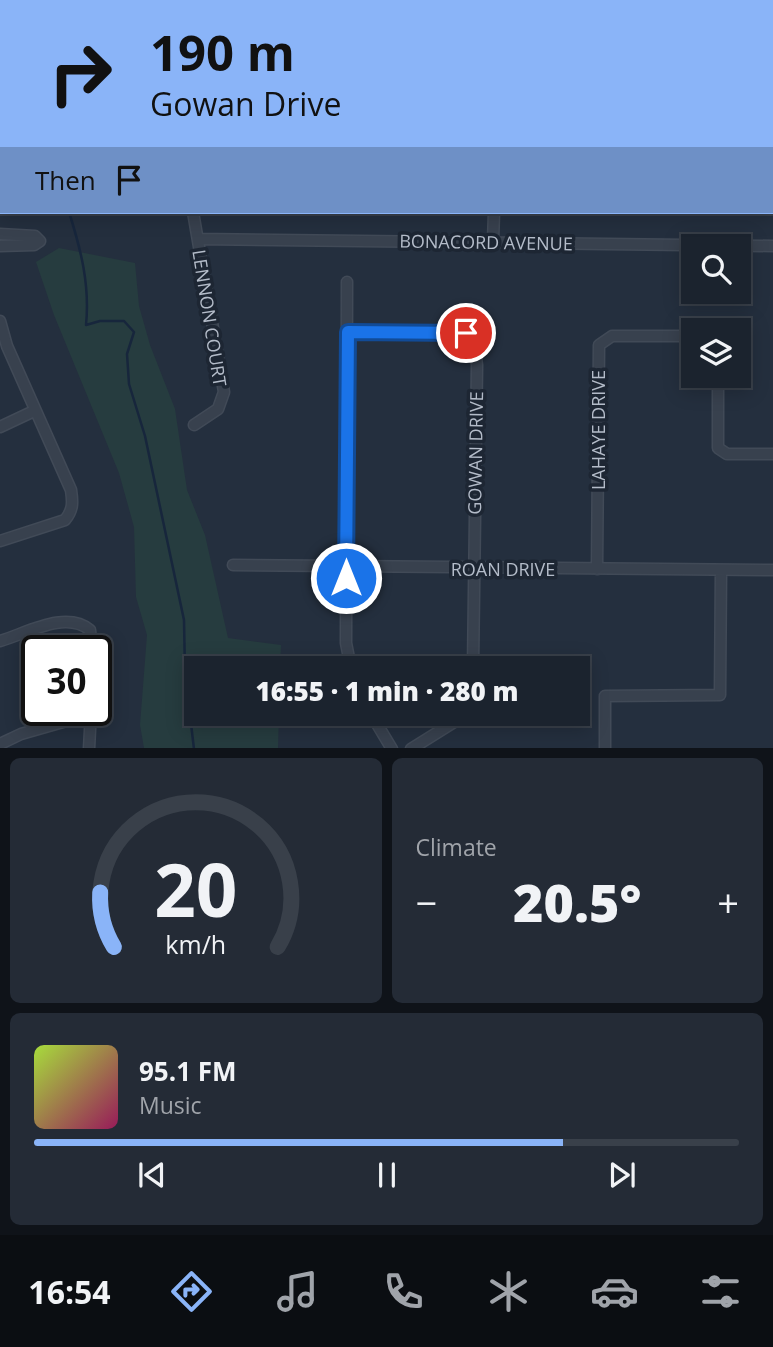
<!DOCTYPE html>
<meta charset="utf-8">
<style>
:root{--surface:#1b232e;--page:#242b36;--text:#f1f3f6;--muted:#a0a4aa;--line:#39404a;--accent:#8ab4f8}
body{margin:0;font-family:"Open Sans",sans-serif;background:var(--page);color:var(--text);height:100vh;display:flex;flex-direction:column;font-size:26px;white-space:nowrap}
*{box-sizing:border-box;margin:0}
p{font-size:23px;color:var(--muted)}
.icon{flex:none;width:38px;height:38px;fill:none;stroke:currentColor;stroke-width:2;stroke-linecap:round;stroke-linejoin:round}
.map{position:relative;height:748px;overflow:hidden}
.details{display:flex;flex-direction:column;gap:10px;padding:10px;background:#0f1319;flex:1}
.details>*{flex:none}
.top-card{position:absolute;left:0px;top:0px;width:774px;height:214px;box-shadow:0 4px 18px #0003,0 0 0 2px var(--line);background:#8ab4f8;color:#111;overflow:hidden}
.buttons{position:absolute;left:681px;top:234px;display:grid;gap:14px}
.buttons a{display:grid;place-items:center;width:70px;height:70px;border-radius:0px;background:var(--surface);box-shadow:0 4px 18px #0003,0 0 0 2px var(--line);font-size:35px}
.speed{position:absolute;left:21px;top:635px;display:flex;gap:14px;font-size:35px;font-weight:700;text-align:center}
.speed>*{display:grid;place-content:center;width:91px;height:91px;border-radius:50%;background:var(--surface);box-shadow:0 4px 18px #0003,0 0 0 2px var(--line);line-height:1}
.speed .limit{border:4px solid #111;border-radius:10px;background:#fff;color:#111}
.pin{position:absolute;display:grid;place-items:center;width:60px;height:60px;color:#fff;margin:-30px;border:4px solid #fff;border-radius:50%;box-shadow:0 2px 7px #0007}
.me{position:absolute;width:77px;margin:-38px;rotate:0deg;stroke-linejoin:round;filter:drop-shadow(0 0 5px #0008)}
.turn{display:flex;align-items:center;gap:24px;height:147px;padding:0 35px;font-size:32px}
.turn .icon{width:91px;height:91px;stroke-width:2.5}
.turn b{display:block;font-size:49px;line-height:60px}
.then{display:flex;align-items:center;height:66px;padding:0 35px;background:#0003;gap:14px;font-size:26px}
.big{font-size:52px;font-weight:800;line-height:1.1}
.details .widget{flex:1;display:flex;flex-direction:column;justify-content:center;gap:10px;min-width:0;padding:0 24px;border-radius:10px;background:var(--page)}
.details .dial{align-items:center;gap:0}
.dial svg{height:182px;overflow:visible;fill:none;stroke:var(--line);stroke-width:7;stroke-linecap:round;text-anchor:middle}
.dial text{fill:var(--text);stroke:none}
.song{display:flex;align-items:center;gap:21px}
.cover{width:84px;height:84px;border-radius:10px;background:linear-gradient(135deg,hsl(80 70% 55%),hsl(330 70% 35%))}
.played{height:7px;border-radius:4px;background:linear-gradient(90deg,var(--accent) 75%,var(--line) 75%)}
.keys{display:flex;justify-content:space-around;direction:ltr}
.heat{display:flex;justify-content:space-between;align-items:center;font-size:38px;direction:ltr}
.details .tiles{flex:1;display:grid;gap:10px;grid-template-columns:1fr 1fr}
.widget:last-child{grid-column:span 2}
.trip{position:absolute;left:184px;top:656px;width:406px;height:70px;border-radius:0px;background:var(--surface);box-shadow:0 4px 18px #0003,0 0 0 2px var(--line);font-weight:800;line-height:70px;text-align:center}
.tab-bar{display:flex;height:112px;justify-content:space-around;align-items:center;background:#0b0e12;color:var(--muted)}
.tab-bar .icon{width:49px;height:49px}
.tab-bar .selected{color:var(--accent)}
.tab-bar b{font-size:32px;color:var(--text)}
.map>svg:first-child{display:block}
</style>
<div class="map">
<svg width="773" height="749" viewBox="0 0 773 749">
<rect width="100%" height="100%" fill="#242f3e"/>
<path fill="#263c3f" d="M59 248 135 263 139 306 150 345 175 409 187 490 205 535 228 638 281 645 280 668H196V714H279L278 748H144L140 725 147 635 136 597 134 527 119 473 54 315 36 262Z"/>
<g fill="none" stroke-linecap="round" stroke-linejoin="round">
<path stroke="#17263c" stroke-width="2.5" d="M55 2 57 0
M69 212C81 250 90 285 86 325L100 321H124L134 332 127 354 129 384 145 436 184 620 185 673 194 749"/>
<defs>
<path id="street" d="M346 0V2
M172 2V0
M466 2V0
M772 39H773
M193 212 224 392 218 409 194 425
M0 234 35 236 40 241
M198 239 773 246
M493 242 494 212
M0 246 34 245 40 241
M347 282 346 643 351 668
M0 321 7 346 71 490C73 503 73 510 65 520L0 541
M348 332 466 333 474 342 477 365 473 668
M718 376V448L727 454H773
M0 427 34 411
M233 565 773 570
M597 569 599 345 612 336H693
M0 641C27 633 66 610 90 630L92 651
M371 714 392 749
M0 744 21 734 91 714
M89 749 91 711
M411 749 467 714
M605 749V696L720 695 721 570"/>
</defs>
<use href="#street" stroke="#414a57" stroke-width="13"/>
<use href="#street" stroke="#38414e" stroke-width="10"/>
</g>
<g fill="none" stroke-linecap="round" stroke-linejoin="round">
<defs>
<path id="route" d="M346 578 348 332 466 333"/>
</defs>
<use href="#route" stroke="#114b97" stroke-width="18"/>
<use href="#route" stroke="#1a73e8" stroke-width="12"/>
</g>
<g text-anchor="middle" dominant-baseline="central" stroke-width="7" stroke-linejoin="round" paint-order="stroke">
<g font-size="18" fill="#b4bcc9" stroke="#1d2633">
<text transform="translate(486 242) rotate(1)">BONACORD AVENUE</text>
<text transform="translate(210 318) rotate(81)">LENNON COURT</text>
<text transform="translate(598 430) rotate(-90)">LAHAYE DRIVE</text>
<text transform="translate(475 453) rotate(-89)">GOWAN DRIVE</text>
<text x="503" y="569">ROAN DRIVE</text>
</g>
</g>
</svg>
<div class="buttons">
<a><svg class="icon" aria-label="search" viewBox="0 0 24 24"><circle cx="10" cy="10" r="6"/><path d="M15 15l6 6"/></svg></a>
<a><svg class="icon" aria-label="layers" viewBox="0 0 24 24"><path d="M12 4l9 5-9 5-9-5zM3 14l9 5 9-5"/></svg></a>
</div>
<div class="speed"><div class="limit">30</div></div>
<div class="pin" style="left:466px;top:333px;background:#d93025"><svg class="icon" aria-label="arrive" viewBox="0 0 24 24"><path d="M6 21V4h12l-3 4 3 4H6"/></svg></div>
<svg class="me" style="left:346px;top:578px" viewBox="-20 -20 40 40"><circle r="17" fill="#1a73e8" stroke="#fff" stroke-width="3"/><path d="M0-11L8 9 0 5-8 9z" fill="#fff"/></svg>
<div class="trip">16:55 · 1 min · 280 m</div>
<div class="top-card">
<div class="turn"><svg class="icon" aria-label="right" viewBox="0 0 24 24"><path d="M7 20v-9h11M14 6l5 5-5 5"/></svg><div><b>190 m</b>Gowan Drive</div></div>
<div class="then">Then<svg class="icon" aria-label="arrive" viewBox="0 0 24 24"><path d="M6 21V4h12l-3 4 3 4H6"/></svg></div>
</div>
</div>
<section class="details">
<div class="tiles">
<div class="widget dial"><svg viewBox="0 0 100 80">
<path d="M14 69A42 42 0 1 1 86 69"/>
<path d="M14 69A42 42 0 0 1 8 45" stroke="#8ab4f8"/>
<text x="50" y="56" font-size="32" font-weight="700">20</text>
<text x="50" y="72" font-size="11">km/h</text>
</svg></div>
<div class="widget"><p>Climate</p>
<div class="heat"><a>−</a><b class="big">20.5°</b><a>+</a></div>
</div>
<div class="widget">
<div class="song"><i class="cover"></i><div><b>95.1 FM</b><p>Music</p></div></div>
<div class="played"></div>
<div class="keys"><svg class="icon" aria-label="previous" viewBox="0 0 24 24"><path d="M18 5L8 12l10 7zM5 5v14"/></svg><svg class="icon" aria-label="pause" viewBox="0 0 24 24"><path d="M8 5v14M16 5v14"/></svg><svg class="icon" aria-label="next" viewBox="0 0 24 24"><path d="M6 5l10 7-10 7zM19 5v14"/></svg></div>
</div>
</div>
</section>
<nav class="tab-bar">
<b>16:54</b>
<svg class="icon selected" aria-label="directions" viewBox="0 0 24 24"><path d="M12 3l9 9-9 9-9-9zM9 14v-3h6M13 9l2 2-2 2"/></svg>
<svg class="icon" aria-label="music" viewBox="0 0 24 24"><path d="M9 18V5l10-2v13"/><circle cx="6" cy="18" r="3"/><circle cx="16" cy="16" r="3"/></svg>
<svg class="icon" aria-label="phone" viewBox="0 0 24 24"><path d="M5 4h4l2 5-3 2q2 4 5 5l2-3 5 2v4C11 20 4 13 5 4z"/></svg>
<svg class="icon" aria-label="climate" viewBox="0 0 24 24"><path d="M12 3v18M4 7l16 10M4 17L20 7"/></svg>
<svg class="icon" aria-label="car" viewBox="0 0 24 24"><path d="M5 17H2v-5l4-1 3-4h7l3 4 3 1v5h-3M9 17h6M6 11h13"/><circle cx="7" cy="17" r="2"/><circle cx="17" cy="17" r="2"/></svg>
<svg class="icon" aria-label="filters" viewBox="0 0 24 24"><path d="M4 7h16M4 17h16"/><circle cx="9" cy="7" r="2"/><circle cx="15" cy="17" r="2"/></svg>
</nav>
